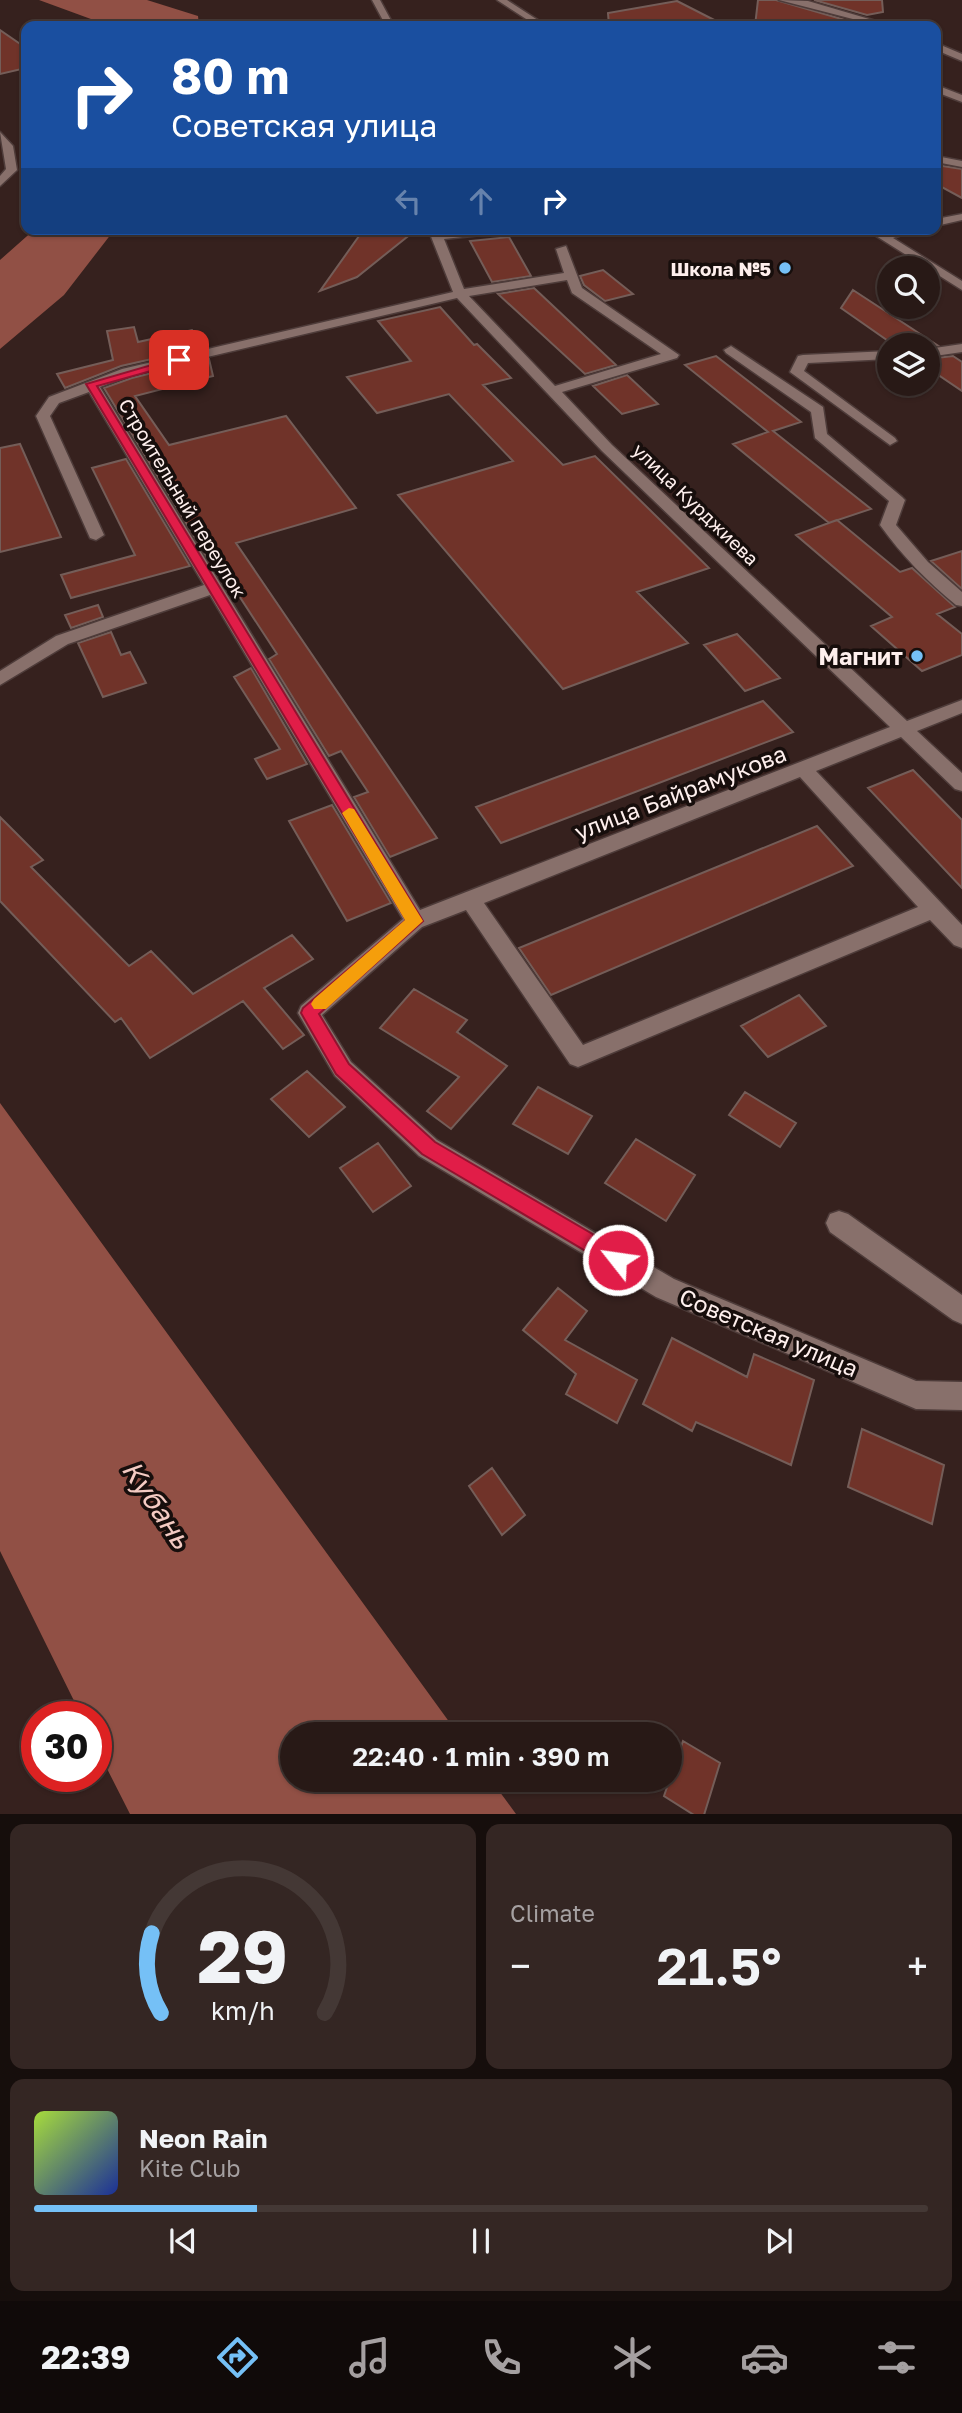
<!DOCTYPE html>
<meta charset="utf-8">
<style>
:root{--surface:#281916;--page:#342623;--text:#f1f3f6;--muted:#a5a0a1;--line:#443835;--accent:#75c0f6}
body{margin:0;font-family:"Golos Text",sans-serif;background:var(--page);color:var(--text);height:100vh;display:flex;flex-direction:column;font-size:26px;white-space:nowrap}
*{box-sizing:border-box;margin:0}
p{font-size:23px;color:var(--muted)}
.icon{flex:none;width:38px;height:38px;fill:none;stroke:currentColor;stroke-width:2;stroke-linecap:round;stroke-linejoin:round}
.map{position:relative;height:1814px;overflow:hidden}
.details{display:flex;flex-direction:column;gap:10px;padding:10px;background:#160e0c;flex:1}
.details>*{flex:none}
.guide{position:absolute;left:21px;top:21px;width:920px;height:214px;border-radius:14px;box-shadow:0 2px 5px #0004,0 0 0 2px var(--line);background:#1a4fa0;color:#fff;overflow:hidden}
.tools{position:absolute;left:877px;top:256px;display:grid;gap:14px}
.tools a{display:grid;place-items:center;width:63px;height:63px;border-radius:50%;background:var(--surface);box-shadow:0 2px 5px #0004,0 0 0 2px var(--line);font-size:35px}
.speed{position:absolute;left:21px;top:1701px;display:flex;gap:14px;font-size:35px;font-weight:700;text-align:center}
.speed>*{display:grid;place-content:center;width:91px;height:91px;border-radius:50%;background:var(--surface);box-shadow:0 2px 5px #0004,0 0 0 2px var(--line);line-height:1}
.speed .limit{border:10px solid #d22;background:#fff;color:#111}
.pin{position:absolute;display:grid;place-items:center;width:60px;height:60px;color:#fff;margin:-30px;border-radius:14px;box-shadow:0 4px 10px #0006}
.me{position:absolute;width:77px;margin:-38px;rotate:300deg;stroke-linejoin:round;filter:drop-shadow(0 0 5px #0008)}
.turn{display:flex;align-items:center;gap:24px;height:147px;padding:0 35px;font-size:32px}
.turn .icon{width:91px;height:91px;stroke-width:2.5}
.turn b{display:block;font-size:49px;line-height:60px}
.lanes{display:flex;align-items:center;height:66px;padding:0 35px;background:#0003;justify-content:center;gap:35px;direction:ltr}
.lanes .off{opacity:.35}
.big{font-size:52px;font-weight:600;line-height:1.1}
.details .widget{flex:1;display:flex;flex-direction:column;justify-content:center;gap:10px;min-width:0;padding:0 24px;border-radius:14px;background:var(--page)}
.details .dial{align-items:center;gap:0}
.dial svg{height:182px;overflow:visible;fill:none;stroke:var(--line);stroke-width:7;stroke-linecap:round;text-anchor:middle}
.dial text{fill:var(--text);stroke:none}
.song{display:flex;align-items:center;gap:21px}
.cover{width:84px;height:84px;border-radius:10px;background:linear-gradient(135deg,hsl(80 70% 55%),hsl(230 70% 35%))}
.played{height:7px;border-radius:4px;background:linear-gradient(90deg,var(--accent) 25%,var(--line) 25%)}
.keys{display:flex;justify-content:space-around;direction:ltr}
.heat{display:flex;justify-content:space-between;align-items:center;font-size:38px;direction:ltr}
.details .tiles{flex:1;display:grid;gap:10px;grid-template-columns:1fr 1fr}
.widget:last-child{grid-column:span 2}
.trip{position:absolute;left:280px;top:1722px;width:402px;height:70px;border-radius:35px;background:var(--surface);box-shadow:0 2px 5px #0004,0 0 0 2px var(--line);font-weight:600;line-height:70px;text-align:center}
.dock{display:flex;height:112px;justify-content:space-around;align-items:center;background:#100a09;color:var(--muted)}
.dock .icon{width:49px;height:49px}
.dock .selected{color:var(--accent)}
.dock b{font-size:32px;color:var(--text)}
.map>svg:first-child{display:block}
</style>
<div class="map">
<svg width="962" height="1815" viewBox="0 0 962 1815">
<rect width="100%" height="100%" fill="#36211e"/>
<path fill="#915045" d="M39 0H147L198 16 199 26H110Z
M35 229H115L64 295 0 349V260Z
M0 1103 458 1734H292V1780H491L516 1814H130L96 1747V1717H82L0 1551Z"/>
<path fill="#703329" stroke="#745d58" stroke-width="2" d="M758 0H776L845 20 814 25 808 23 806 26H755Z
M814 0H882L883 12 867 15Z
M677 1 726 26H609L608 13Z
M0 30 26 48V68L0 74Z
M936 165 962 169V198L936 184Z
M364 229 412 233 357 277 320 291Z
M509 237 531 276 492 282 470 241Z
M603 270 633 294 605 301 584 285 580 276Z
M534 288 616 365 585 374 498 294Z
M853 290 937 345H894L841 308Z
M440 307 474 345 477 344 511 378 483 385 563 465 595 456 709 568 637 592 688 643 563 689 398 495 513 461 449 394 377 413 347 377 411 361 378 321Z
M134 327 138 342 192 330 205 347 121 366 65 388 57 374 113 360 107 331Z
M716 356 801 422 773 431 871 509 829 523 733 444 768 432 685 365Z
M953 356 962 362V391L928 368V359Z
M209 359 213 376 135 396 169 445 286 416 356 508 236 543 437 838 390 857 354 797 368 792 341 751 329 756 269 659 277 654 215 559 209 561 104 388 132 378Z
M627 375 658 404 622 414 593 386Z
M20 444 61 537 0 552V448Z
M126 459 190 566 71 598 61 575 135 555 92 468Z
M837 520 900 572 912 568 955 607 937 614 962 634V655L922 671 871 626 892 617 796 535Z
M962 551V589L931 561Z
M98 605 103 617 71 628 65 615Z
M111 632 121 655 130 652 146 683 103 697 78 643Z
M737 634 780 678 745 691 704 645Z
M251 668 307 764 267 779 255 759 280 749 234 677Z
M763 701 793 732 501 843 476 807Z
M913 770 962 820V888L868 788Z
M332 805 391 903 347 921 289 821Z
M0 817 43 860 31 867 129 966 151 951 193 994 292 935 313 959 264 988 304 1035 283 1049 243 1001 150 1058 121 1018 115 1022 0 901Z
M817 826 853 866 551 995 519 948Z
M414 989 467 1020 457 1032 507 1066 451 1129 427 1111 459 1077 380 1028Z
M799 995 826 1026 768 1057 741 1026Z
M307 1071 345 1107 309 1137 271 1099Z
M538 1087 592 1116 568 1154 513 1124Z
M745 1092 796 1123 780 1147 729 1115Z
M636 1139 695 1175 666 1221 605 1183Z
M378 1143 411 1186 373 1212 340 1168Z
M558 1288 587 1311 565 1340 637 1380 617 1423 566 1394 576 1374 523 1330Z
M672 1338 747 1377 754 1354 814 1380 791 1465 696 1422 692 1431 643 1404Z
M862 1429 944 1465 932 1524 848 1487Z
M492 1468 525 1515 502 1535 469 1486Z
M683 1741 720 1763 704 1815H694L664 1796Z"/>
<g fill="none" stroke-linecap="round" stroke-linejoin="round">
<defs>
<path id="minor" d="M372 0H380L394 26H386Z
M497 0H507L547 26H537Z
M779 0 808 1 893 26H880Z
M936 43 962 54V61L936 50Z
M936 85 962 95V102L936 92Z
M0 132 13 146 17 170 0 186V176L6 169Z
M936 156 962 161V167L936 162Z
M962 214V220L936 226V219Z
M428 229H440L441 233 506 229 500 233 444 239 464 289 564 273 556 249 566 246 582 288 679 355 677 358 562 392 612 445 907 721 962 700V713L917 731 962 773V791L955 789 901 737 816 771 962 925V948L954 945 930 920 578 1067 570 1064 466 910 422 927 322 1015 351 1062 437 1140 674 1279 916 1381 962 1382V1410L916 1409 656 1297 419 1156 335 1076 298 1013 301 1006 403 919 210 595 68 644 0 685V671L56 636 204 585 89 392 59 403 50 416 104 535 96 540 90 538 36 416 49 397 122 369 453 292ZM567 280 572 293 661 354 555 386 469 296ZM457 298 602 451 890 727 420 910 100 387 131 375ZM800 777 918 907 583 1045 484 903Z
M865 229H880L885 233 899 229H919L893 238 962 281V290Z
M962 344V352L928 357V349Z
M731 346 823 407 827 434 902 497 905 500 896 525 928 562 962 592V606L956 605C927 581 902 556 880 525L889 501 815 438 811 412 726 353 724 350Z
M889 351V359L808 363 804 371 895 438 897 441 890 445 790 372 798 356 803 355Z
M839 1211 848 1214 962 1295V1324L953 1320 830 1232 826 1223 830 1214Z"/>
</defs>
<use href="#minor" stroke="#4e3c3a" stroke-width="3"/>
<use href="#minor" fill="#88706b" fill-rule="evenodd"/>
</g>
<path fill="#e11d48" stroke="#92132f" stroke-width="2" d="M179 357 184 360 183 362 97 386 423 921 319 1014 349 1064 435 1142 625 1253 628 1260 625 1266 618 1269 611 1266 422 1154 336 1074 301 1013 303 1008 406 920 86 384Z"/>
<path fill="#f59e0b" d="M349 808 354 809 423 921 326 1009H314L311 1004 314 999 405 920 342 813Z"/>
<g fill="#75c0f6" stroke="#170e0c" stroke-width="2.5">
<circle cx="785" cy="268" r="7"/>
<circle cx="917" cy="656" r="7"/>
</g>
<g text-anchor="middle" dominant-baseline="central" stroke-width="7" stroke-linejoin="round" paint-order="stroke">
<g font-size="19" font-weight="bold" fill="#feefed" stroke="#170e0c" text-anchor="end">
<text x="771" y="268">Школа №5</text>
</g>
<g font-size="19" fill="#feefed" stroke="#170e0c">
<text transform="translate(183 498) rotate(59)">Строительный переулок</text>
<text transform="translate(696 504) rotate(44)">улица Курджиева</text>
</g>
<g font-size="23" font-weight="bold" fill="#feefed" stroke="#170e0c" text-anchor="end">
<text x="903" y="656">Магнит</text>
</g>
<g font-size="23" fill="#feefed" stroke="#170e0c">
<text transform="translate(680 792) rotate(-21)">улица Байрамукова</text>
<text transform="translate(769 1332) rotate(23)">Советская улица</text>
</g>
<g font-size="28" font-style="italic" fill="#f4cbc3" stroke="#170e0c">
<text transform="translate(157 1504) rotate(56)">Кубань</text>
</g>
</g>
</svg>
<div class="tools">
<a><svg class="icon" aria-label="search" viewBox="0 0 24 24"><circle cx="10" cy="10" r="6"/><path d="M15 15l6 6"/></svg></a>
<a><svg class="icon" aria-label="layers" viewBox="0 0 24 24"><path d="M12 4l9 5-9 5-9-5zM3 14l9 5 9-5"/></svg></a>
</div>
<div class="speed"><div class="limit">30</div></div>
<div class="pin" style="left:179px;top:360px;background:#d93025"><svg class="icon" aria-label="arrive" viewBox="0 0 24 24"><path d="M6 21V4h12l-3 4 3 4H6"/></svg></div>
<svg class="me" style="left:618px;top:1260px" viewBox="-20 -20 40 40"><circle r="17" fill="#e11d48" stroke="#fff" stroke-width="3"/><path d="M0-11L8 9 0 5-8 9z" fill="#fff"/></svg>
<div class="trip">22:40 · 1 min · 390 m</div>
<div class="guide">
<div class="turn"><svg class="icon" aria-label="right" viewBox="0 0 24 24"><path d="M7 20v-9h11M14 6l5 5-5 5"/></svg><div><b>80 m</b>Советская улица</div></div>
<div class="lanes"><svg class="icon off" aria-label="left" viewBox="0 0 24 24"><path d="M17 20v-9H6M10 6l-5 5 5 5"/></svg><svg class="icon off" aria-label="ahead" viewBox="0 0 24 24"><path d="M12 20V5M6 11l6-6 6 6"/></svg><svg class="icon" aria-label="right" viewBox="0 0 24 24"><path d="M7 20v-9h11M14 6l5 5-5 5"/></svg></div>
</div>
</div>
<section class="details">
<div class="tiles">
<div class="widget dial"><svg viewBox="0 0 100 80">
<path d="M14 69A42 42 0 1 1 86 69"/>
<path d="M14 69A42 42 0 0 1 10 34" stroke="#75c0f6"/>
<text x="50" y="56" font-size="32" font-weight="700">29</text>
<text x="50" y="72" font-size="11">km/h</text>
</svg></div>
<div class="widget"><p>Climate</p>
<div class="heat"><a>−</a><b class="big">21.5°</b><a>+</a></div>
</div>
<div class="widget">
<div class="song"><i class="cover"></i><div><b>Neon Rain</b><p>Kite Club</p></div></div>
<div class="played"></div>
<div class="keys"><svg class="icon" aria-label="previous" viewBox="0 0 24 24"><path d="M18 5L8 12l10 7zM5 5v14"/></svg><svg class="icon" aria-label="pause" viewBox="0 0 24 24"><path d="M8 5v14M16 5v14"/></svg><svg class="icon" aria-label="next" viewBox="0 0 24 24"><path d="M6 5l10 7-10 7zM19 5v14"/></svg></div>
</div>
</div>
</section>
<nav class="dock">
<b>22:39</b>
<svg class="icon selected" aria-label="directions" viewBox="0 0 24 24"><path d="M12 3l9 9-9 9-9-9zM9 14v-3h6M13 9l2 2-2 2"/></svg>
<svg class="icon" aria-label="music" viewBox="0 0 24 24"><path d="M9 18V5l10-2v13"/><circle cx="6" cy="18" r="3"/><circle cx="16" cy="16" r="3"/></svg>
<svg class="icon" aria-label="phone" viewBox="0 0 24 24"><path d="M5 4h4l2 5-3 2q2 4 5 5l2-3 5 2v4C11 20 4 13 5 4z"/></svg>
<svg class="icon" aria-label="climate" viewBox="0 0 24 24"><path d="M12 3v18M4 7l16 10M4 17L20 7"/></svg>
<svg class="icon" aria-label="car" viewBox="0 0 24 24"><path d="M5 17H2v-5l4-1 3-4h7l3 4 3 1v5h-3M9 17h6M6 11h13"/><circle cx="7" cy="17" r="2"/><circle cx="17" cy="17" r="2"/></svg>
<svg class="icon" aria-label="filters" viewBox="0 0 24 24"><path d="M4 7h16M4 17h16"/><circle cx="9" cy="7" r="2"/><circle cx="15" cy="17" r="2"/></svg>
</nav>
